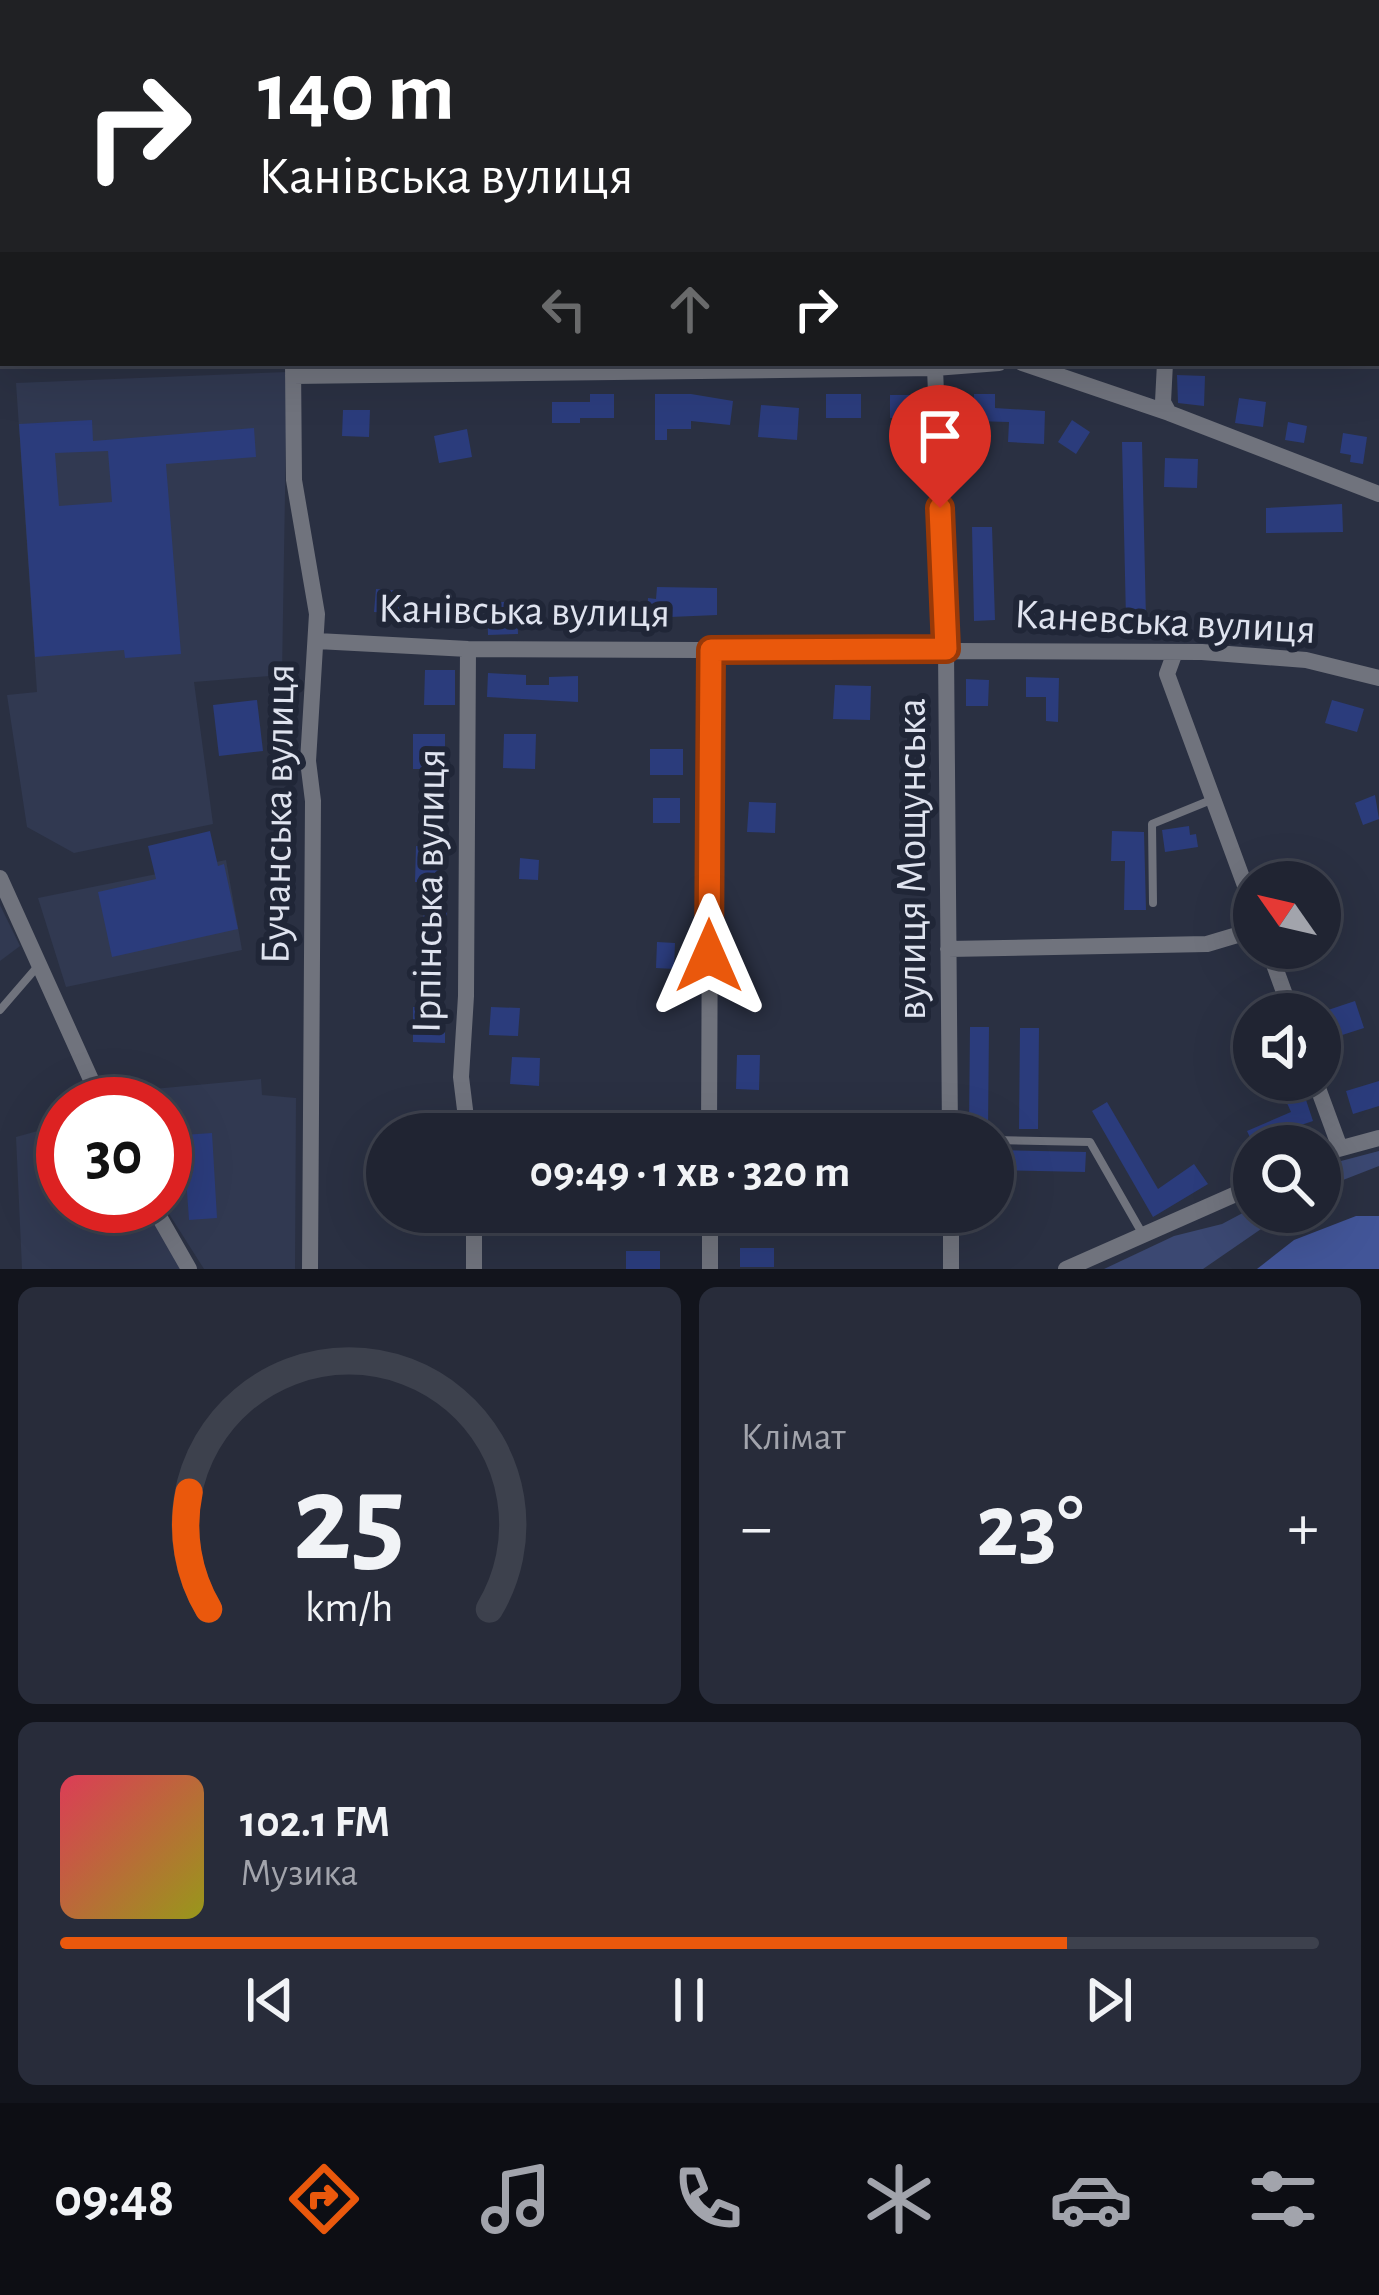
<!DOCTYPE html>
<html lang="uk">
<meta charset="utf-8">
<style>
:root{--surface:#202432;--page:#282c3a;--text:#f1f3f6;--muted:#a2a4ac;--line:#3d414d;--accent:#ea580c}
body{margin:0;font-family:"Alegreya Sans",sans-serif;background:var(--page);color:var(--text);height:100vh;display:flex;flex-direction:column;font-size:45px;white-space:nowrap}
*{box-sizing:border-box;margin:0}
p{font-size:39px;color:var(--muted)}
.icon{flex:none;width:66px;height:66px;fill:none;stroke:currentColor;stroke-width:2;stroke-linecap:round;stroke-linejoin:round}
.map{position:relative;height:1269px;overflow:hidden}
.details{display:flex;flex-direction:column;gap:18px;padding:18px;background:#12141c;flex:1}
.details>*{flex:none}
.guide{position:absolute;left:0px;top:0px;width:1380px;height:366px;box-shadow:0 12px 48px #0002,0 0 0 3px var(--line);background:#202124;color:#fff;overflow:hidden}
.needle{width:78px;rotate:304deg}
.tools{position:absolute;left:1233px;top:861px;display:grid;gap:24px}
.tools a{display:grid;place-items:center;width:108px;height:108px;border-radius:50%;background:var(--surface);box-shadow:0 12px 48px #0002,0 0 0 3px var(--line);font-size:60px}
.speed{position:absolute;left:36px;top:1077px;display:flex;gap:24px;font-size:60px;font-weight:700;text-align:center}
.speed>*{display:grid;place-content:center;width:156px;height:156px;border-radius:50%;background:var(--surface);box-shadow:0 12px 48px #0002,0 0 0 3px var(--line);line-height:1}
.speed .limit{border:18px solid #d22;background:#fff;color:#111}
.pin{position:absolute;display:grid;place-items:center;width:102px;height:102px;color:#fff;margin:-123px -51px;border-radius:50% 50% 50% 0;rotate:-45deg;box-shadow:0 0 12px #0007}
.pin .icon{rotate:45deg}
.me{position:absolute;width:132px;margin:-66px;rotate:0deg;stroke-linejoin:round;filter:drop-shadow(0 0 9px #0008)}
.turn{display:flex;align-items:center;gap:42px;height:252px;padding:0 60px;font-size:54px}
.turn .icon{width:156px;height:156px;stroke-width:2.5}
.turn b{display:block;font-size:84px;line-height:102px}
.lanes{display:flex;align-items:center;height:114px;padding:0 60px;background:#0003;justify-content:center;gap:60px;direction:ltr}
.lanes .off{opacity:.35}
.big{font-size:90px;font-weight:700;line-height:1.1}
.details .widget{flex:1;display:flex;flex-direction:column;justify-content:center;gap:18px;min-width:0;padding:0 42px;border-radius:18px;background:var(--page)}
.details .dial{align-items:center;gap:0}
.dial svg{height:312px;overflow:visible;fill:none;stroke:var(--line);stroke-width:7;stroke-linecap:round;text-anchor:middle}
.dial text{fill:var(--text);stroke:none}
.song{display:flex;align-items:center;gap:36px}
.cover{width:144px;height:144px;border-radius:18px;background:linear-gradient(135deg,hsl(350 70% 55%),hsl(60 70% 35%))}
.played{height:12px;border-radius:6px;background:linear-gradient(90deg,var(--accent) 80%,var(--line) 80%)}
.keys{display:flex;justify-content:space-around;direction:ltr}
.heat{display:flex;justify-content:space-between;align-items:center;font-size:66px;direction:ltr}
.details .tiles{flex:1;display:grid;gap:18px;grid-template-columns:1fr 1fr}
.widget:last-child{grid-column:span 2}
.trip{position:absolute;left:366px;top:1113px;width:648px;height:120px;border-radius:60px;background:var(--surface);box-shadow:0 12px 48px #0002,0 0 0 3px var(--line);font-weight:700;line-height:120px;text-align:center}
.tabs{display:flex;height:192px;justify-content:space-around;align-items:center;background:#0d0e14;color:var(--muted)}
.tabs .icon{width:84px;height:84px}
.tabs .on{color:var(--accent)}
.tabs b{font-size:54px;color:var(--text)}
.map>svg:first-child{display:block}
</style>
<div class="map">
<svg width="1379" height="1269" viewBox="0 0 1379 1269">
<rect width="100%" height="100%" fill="#2a3042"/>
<path fill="#313951" d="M287 372 282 675 194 682 213 824 74 853 27 827 7 695 37 692 16 383Z
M226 860 242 950 66 987 38 898Z
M0 905 20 946 0 961Z
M261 1079 262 1095 296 1098 295 1269H204L164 1206 165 1104H124L121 1092Z
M63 1124V1206H147L180 1269H22L16 1137Z"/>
<path fill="#3b4872" d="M1379 1151V1166L1320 1189 1322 1166Z
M1254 1207V1212H1286L1203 1269H1104L1174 1236 1222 1224Z"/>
<path fill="#425598" d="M1356 1216H1379V1269H1257L1294 1240Z"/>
<path fill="#2b3c7c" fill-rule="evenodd" d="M1177 375 1205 376 1204 406 1178 403Z
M590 394H614V418H580V423H552V402H590Z
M655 394H691L733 401 730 425 691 421V429H667V440H655Z
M826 394H861V418H826Z
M974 394H995V408L1045 411 1044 444 1008 442 1009 422 973 421Z
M890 395H921V418H890Z
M1239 398 1266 402 1263 427 1235 423Z
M761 405 799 408 797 440 758 437Z
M343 410H370L369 437 342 436Z
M92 420 93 441 254 428 256 457 166 464 181 654 125 658 124 650 35 657 19 424ZM108 451 112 502 59 506 55 453Z
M1072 420 1090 432 1076 454 1058 442Z
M1288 422 1307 426 1304 443 1285 440Z
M467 429 472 457 439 463 434 436Z
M1343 433 1367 437 1363 464 1350 462 1351 455 1340 453Z
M1122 442H1142L1146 619H1126Z
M1165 458 1198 459 1197 488 1164 487Z
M1342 504 1343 532 1266 533V508Z
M972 527H992L995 620 974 621Z
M657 587 717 588V615L647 618 648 598 656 599Z
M376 589 402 591 400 614 374 612Z
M517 601 518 634 488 635 487 603Z
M425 670H455V705H424Z
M488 673 526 675V685H549V677L578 676V702L487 697Z
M1026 677 1059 678 1058 722 1046 721V697H1026Z
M966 679 989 680 988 706H966Z
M835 685 871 686 870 720 833 719Z
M257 700 263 751 219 756 213 705Z
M1332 700 1364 709 1357 732 1325 723Z
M413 734H445V769H413Z
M504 734H536L535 769 503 768Z
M650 749H683V775H650Z
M1375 795 1379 819 1363 825 1355 803Z
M653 798H680V823H653Z
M749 802 776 803 775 833 747 832Z
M1189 826 1190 835 1196 834 1198 847 1165 852 1162 830Z
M210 831 218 866 224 864 238 929 112 957 98 892 156 879 148 846Z
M1112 831 1144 832 1146 910H1124L1125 861H1111Z
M416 846 441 847 440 882H415Z
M520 858 539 860 538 880 519 879Z
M424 907 447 908 446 932 423 931Z
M657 942 675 943 674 969 656 968Z
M1355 1001 1364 1028 1336 1037 1328 1010Z
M413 1007 445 1008V1043L413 1042Z
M491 1007 520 1008 518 1036 489 1035Z
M970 1027H989L988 1129 969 1128Z
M1020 1028H1039L1038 1129H1019Z
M737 1055H760L759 1090 736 1089Z
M512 1057 540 1058 539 1086 510 1084Z
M1379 1081V1106L1353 1114 1346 1091Z
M1305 1097 1313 1121 1280 1132 1286 1146H1254L1247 1131 1291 1112 1287 1103Z
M1107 1102 1158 1189 1194 1164 1208 1184 1153 1217 1092 1111Z
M525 1121 526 1134H503L502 1123Z
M212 1133 217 1218 189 1220 183 1135Z
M993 1150 1086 1152 1085 1172 993 1170Z
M740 1248H774V1267H740Z
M626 1251H660V1269H626Z"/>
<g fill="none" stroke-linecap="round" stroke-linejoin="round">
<path stroke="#70737d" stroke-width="8" d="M0 128 3 134
M0 327 3 328
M1153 903 1152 824 1211 800
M0 1010 38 966
M993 1140 1090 1142 1142 1233"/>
<path stroke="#70737d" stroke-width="16" d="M151 0 153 3
M691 0 696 3
M1198 0 1200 3
M63 3V0
M346 3 349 0
M0 40 3 39
M1377 105 1379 106
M293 363 294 480 317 614 308 761 313 801 310 1269
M1022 363 1169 413
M1165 363 1163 402 1169 413 1379 494
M935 368 946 649 950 1134
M293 376 935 368 999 363
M317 641 468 649 1202 652 1306 660 1379 678
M1175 652 1167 674 1254 910
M0 878 102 1104
M1268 948 1292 1014
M948 949 1207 944 1254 930
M1315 1080 1340 1148
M468 1134 461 1077 466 996 468 649
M709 1134 711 650
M1320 1154 1379 1138
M153 1206 189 1269
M710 1212V1269
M951 1212V1269
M474 1269V1212
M1066 1269 1254 1186"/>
</g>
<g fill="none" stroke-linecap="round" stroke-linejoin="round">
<defs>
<path id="route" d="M709 956 711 650 946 649 940 508"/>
</defs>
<use href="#route" stroke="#983908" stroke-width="30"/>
<use href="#route" stroke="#ea580c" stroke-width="21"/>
</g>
<g text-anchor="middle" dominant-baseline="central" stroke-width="12" stroke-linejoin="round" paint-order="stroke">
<g font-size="42" fill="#dfe3ef" stroke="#202637">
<text transform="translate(524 611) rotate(1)">Канівська вулиця</text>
<text transform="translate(1165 622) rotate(3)">Каневська вулиця</text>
<text transform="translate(278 814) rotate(-89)">Бучанська вулиця</text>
<text transform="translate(912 859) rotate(-90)">вулиця Мощунська</text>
<text transform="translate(429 891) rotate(-89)">Ірпінська вулиця</text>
</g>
</g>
</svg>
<div class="tools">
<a><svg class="needle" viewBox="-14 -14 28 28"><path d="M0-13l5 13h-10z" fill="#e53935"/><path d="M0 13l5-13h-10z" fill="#a2a4ac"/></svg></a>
<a><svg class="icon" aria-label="sound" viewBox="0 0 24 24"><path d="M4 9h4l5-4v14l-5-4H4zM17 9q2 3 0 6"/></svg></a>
<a><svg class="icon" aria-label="search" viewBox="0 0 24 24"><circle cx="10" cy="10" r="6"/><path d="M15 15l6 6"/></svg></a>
</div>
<div class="speed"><div class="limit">30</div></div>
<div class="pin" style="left:940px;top:508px;background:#d93025"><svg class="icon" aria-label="arrive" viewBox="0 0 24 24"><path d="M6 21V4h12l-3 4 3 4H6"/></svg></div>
<svg class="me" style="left:709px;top:956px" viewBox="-20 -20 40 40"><path d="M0-17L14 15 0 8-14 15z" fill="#ea580c" stroke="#fff" stroke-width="4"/></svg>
<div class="trip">09:49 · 1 хв · 320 m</div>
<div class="guide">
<div class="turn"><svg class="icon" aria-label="right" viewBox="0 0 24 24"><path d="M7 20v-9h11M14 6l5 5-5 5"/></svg><div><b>140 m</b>Канівська вулиця</div></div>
<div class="lanes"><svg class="icon off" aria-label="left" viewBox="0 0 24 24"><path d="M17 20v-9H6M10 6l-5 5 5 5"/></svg><svg class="icon off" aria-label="ahead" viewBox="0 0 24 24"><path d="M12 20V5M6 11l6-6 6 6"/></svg><svg class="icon" aria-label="right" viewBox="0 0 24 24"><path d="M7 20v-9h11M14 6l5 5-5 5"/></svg></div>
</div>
</div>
<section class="details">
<div class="tiles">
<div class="widget dial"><svg viewBox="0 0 100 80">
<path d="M14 69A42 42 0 1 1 86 69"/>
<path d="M14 69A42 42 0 0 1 9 39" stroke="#ea580c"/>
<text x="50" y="56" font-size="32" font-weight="700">25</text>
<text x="50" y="72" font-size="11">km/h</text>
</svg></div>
<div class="widget"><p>Клімат</p>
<div class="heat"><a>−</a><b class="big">23°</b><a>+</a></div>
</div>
<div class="widget">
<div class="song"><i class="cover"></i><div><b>102.1 FM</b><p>Музика</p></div></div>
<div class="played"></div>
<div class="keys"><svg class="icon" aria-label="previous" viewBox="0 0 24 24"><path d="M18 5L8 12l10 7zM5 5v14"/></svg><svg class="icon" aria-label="pause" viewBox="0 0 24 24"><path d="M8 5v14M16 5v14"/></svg><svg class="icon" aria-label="next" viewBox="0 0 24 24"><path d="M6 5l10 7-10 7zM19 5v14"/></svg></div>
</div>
</div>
</section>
<nav class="tabs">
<b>09:48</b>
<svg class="icon on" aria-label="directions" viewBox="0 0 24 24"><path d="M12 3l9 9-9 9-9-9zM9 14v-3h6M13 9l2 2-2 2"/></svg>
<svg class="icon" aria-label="music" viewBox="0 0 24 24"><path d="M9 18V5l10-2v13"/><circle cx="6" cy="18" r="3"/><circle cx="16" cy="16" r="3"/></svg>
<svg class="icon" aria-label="phone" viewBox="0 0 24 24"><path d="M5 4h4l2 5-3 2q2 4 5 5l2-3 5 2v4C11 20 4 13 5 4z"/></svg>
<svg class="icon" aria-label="climate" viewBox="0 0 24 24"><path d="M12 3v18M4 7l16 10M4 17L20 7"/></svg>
<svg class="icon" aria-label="car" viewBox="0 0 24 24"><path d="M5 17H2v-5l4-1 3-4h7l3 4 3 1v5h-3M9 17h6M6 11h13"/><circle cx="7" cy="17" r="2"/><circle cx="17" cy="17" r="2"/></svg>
<svg class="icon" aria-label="filters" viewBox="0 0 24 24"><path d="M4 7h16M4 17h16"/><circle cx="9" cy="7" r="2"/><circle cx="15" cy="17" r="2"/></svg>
</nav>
